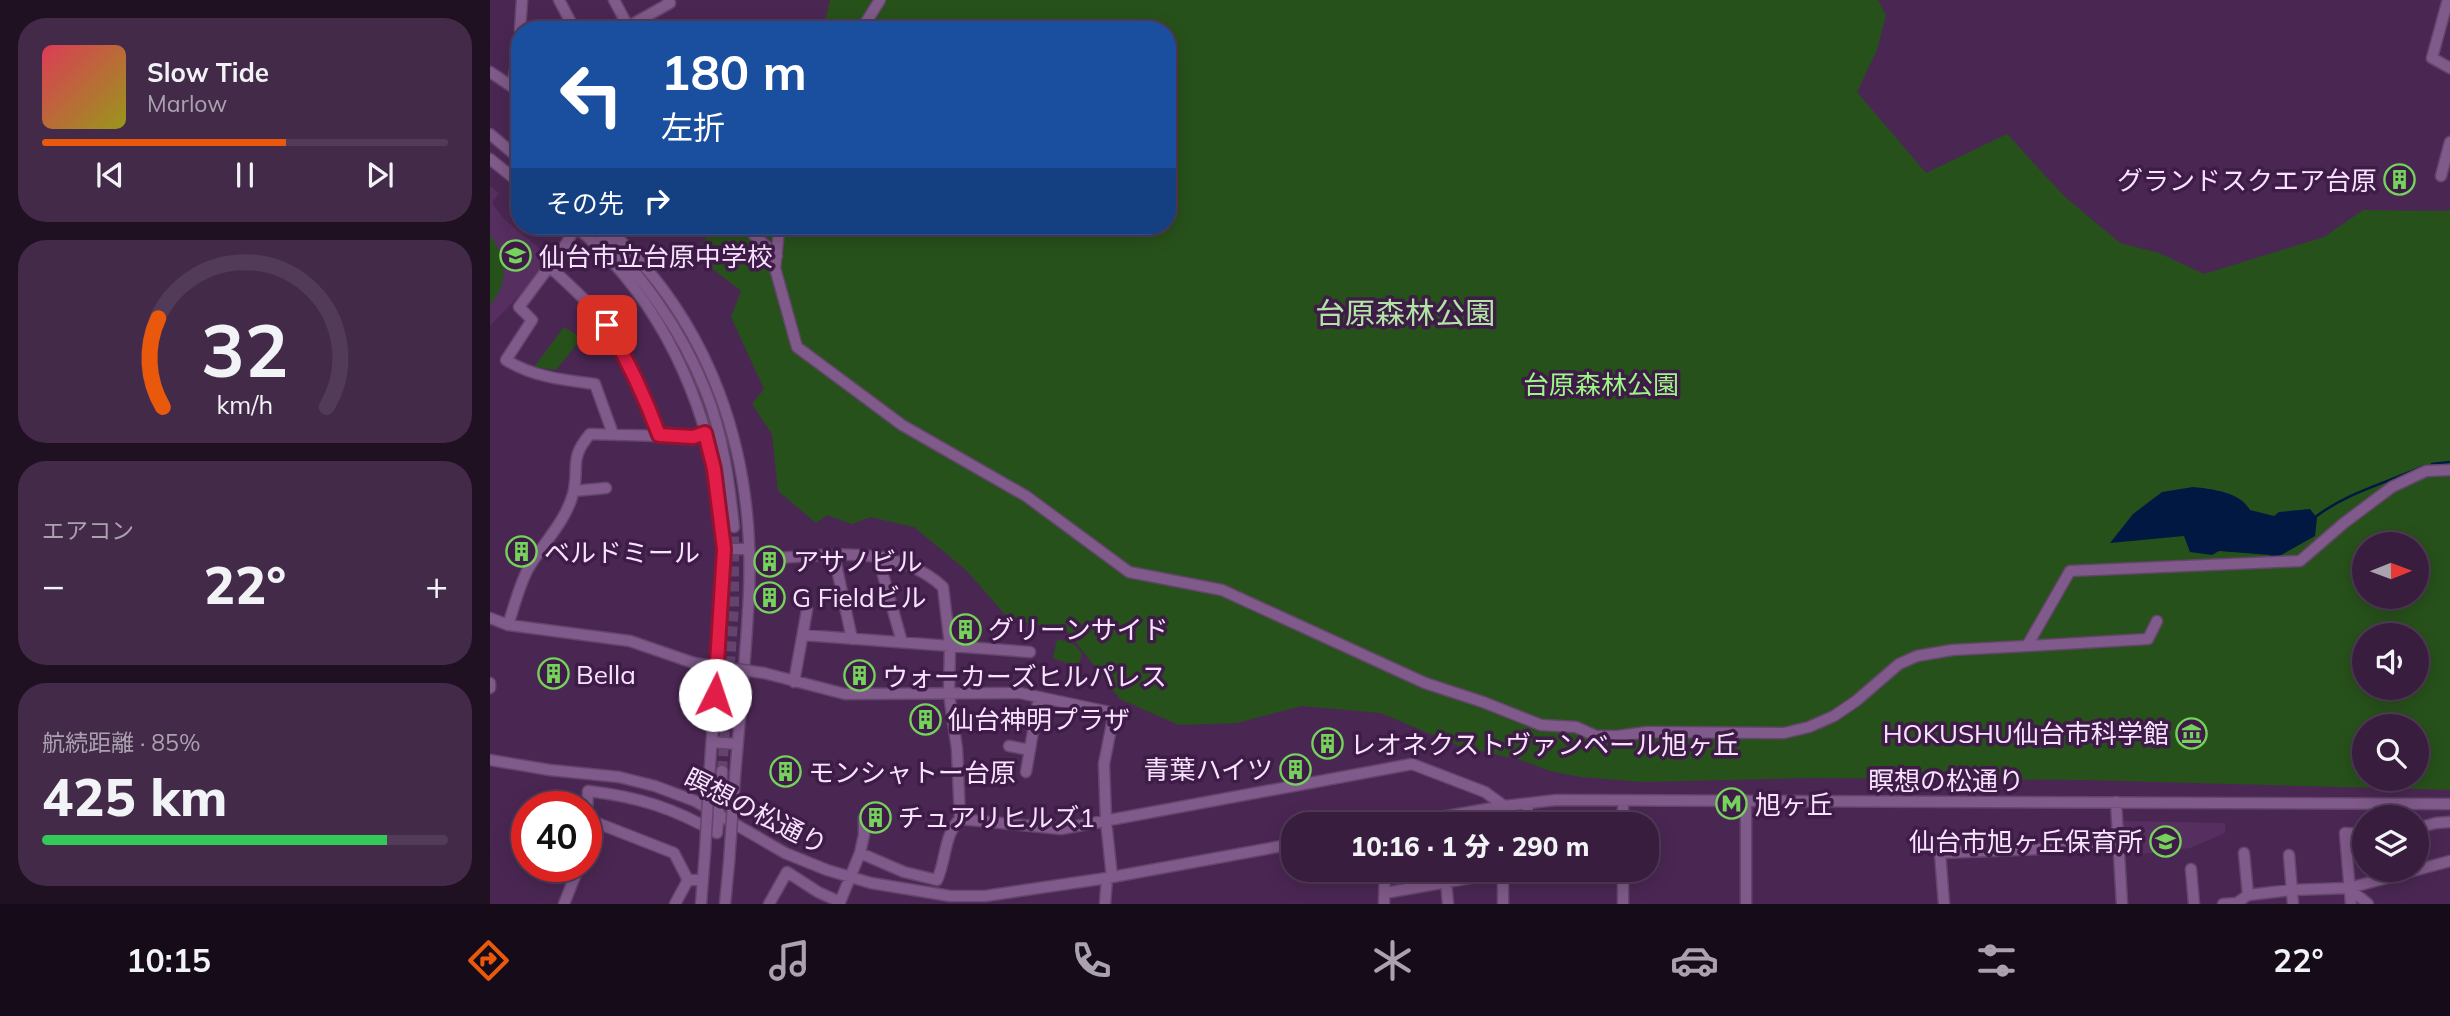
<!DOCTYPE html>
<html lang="ja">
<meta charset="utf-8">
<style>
:root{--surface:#381d3e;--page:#432a49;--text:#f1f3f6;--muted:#aba2b0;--line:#523b58;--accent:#ea580c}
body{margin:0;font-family:Mulish,"Noto Sans JP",sans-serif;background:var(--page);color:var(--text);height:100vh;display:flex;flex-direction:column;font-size:26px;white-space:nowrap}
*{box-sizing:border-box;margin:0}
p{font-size:23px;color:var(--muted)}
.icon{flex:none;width:38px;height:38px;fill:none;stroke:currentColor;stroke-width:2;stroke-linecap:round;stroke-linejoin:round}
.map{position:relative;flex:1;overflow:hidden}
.sheet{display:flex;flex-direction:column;gap:18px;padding:18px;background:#1f1022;width:490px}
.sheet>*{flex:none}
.guide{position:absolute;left:21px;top:21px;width:665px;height:214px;border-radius:28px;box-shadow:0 4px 18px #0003,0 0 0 2px var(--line);background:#1a4fa0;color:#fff;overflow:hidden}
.needle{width:46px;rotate:89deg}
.fabs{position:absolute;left:1862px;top:532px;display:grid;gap:14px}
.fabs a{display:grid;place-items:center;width:77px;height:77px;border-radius:50%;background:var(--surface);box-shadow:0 4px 18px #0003,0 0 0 2px var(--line);font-size:35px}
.speed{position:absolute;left:21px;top:791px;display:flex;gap:14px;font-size:35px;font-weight:700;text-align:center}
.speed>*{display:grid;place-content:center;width:91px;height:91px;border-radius:50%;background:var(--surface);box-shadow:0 4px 18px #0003,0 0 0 2px var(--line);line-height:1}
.speed .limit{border:10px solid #d22;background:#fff;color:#111}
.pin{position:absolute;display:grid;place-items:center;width:60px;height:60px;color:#fff;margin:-30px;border-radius:14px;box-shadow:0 4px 10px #0006}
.me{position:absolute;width:77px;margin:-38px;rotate:4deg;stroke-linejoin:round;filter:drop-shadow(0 0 5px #0008)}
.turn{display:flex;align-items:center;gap:24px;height:147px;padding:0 35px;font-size:32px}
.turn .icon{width:91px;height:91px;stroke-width:2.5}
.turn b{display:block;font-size:49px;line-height:60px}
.then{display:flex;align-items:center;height:66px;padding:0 35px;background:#0003;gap:14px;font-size:26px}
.big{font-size:52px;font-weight:800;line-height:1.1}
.sheet .tile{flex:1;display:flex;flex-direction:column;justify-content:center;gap:10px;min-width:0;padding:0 24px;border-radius:28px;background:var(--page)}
.sheet .dial{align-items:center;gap:0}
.dial svg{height:182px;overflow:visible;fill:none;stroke:var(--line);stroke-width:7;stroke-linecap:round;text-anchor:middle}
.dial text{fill:var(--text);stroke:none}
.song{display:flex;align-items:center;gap:21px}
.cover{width:84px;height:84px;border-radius:10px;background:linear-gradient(135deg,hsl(350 70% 55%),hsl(60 70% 35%))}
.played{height:7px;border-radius:4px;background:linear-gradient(90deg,var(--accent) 60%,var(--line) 60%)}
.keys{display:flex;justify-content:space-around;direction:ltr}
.heat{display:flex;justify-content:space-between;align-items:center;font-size:38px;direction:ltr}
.charge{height:10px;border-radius:5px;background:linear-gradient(90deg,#34c759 85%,var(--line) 0)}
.trip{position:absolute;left:791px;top:812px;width:378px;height:70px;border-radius:28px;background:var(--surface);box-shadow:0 4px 18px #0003,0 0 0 2px var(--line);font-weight:800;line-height:70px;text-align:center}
.tabs{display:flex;height:112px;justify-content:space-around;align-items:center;background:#160c19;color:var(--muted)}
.tabs .icon{width:49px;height:49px}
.tabs .on{color:var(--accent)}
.tabs b{font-size:32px;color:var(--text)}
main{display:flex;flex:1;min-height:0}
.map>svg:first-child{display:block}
</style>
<main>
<section class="sheet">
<div class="tile">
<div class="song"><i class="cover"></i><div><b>Slow Tide</b><p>Marlow</p></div></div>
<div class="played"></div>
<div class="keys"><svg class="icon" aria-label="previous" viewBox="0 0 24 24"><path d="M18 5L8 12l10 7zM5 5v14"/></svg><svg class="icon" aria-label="pause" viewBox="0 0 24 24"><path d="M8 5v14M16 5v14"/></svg><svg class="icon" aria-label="next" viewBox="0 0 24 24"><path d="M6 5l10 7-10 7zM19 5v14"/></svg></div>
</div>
<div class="tile dial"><svg viewBox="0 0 100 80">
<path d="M14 69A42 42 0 1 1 86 69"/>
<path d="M14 69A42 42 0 0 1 12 30" stroke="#ea580c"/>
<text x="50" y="56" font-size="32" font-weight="700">32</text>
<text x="50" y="72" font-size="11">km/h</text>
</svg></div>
<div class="tile"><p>エアコン</p>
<div class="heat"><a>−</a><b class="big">22°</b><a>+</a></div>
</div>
<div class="tile"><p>航続距離 · 85%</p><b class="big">425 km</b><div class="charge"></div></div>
</section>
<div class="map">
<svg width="1960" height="904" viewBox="0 0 1960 904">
<rect width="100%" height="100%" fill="#4a2753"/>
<path fill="#562e60" d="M0 186 9 193 2 203 14 219 54 252 49 259 57 266 0 326Z
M1633 821 1735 823V833L1700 848 1635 856Z"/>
<path fill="#27511b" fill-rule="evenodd" d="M340 0H1388L1396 15 1387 50 1367 92 1436 173 1517 134 1575 197 1630 243 1669 253 1714 274 1834 237 1873 210 1956 211 1960 209V790L1594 780 1319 778 1152 782 1090 777 1060 771 1020 756 1017 757 969 746 891 713 812 706 747 723 689 725 630 699 578 632 519 619 476 570 424 527 380 517 362 524 337 515 326 523 288 491 282 434 262 404 274 389 241 317 251 291 206 256 222 226H677V30H333ZM1874 544H1927V597H1874ZM1874 635H1927V688H1874ZM1874 726H1927V779H1874Z
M0 234C16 260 21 279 0 305Z
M74 327 92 338 66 370 44 367Z
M567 639 582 643 592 653 588 667 563 658Z"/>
<path fill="#001842" d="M1703 487C1722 489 1750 492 1760 510L1784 516 1789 512 1820 509 1827 518 1825 536 1784 559 1780 555 1729 551 1722 555 1700 552 1694 536 1620 543 1643 514 1672 492Z"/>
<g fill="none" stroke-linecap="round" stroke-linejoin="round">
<path stroke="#001842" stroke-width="2.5" d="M1942 464 1960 462
M1824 518C1857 492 1897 483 1934 466"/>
<path stroke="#64436d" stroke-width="10" stroke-dasharray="10 5" stroke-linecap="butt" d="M232 771 244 608V527"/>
<defs>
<path id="minor" d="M69 0 85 30
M124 0 140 30
M1960 1 1957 3 1942 58 1960 68
M139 26 180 3 178 0
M30 30 32 0
M371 30 390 0
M0 72 30 92
M22 86 30 45
M0 134 30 159
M0 159 30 183
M1951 176 1960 142
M85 226C180 305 229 427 234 548 236 576 232 605 230 633 226 682 222 731 219 781
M86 226 76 244 29 307 42 320 16 360C43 377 74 380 105 384L123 434
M101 226C149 270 192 330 216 392 233 435 239 481 244 527
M115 226C221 321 265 452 259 593 256 659 249 724 244 789
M261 226 264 235 287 256
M317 226 289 231 285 268 307 347 412 425 536 496 639 572 732 590 935 683 993 702 1051 725 1086 727 1106 736H1128L1157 732 1294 733 1319 727 1344 716 1366 701 1409 664 1427 656 1462 650 1537 646 1580 571 1810 561 1854 523 1902 487 1936 471 1960 470
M59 266C78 284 99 302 116 323 141 355 155 398 169 435
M84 491 116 488
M234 549H258
M344 555 362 639
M394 557 393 575 412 642
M290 558C347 554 408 546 453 587L460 645 459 694 467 749 470 819
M0 618 18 625
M313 635 540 652
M1537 646 1658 639 1667 621
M204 663 140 641 18 625C24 607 29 586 38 569 52 544 75 523 83 494 90 467 78 460 100 434L203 437 215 433
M274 673 355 694 530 693 624 713 614 764 616 821 622 877
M304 682 317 610
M0 683V688
M222 742 247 744
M519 746 540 750
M0 760 60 770 129 777 165 786 205 801 295 853 337 870 381 883 460 896H495L617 878 803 844
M536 772 549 697
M1256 801V904
M1626 802 1632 904
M1037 804 1040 824
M97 819 184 853 198 880H212
M911 824 1014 806 1066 800 1960 804
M1133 824V801
M1927 828 1946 823 1960 822
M96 832 98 791C149 797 183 808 227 833L232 771
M370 853 374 835V818
M1754 853 1758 895
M1799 855 1803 904
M1701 869 1704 904
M955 870 958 904
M1133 870V904
M1013 873V904
M1859 888 1960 861
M895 893 1025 870
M74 904 89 866
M185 904 198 880
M211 904 215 852
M235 904 239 863
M279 904 297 872 328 892 350 902 370 853 414 872 447 880C456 861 454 834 470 819L571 829 922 764 995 792 1014 806
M615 904 617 878
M894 904 895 870
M1454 904 1450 853 1627 846
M1733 904 1747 903 1758 895 1801 890 1859 888 1878 904
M1861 904 1855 833 1874 834"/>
</defs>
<use href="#minor" stroke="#63456b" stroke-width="13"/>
<use href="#minor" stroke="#805a8a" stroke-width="10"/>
<defs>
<path id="minor-bridge" d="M204 663 274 673
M215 852 219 781
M239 863 244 789"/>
</defs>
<use href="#minor-bridge" stroke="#63456b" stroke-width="13" stroke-linecap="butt"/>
<use href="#minor-bridge" stroke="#805a8a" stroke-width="10"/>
</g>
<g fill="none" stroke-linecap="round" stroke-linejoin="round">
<defs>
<path id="route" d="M117 325C138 361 155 397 169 435L203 437 215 433 224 469 234 549 225 695"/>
</defs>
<use href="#route" stroke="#92132f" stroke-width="18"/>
<use href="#route" stroke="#e11d48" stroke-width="12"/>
</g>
<defs>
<symbol id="building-ring" viewBox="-11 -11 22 22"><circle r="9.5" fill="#3f1c48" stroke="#75d25b" stroke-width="1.5"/><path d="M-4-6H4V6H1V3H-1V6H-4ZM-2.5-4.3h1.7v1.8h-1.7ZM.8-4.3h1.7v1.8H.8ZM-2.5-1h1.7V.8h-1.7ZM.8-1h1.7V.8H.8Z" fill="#75d25b"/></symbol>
<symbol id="school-ring" viewBox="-11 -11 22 22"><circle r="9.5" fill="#3f1c48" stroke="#75d25b" stroke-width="1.5"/><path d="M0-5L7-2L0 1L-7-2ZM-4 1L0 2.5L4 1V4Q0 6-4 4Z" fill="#75d25b"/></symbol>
<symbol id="museum-ring" viewBox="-11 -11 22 22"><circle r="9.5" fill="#3f1c48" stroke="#75d25b" stroke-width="1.5"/><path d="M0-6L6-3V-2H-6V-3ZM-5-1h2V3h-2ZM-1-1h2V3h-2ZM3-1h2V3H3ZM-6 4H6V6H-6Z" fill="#75d25b"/></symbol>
<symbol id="metro-ring" viewBox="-11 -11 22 22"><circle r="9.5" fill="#3f1c48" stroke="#75d25b" stroke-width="1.5"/><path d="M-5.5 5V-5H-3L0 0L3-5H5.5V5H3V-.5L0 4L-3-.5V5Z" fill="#75d25b"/></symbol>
</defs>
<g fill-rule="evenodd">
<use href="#building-ring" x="1892" y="162" width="35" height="35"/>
<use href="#school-ring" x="8" y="238" width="35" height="35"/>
<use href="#building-ring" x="14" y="534" width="35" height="35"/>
<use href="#building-ring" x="262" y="544" width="35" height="35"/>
<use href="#building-ring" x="262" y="580" width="35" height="35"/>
<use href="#building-ring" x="458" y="612" width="35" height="35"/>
<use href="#building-ring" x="46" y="656" width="35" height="35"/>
<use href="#building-ring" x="352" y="658" width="35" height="35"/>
<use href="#building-ring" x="418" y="702" width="35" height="35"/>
<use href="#museum-ring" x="1684" y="716" width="35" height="35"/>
<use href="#building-ring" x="820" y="726" width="35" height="35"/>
<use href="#building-ring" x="788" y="752" width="35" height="35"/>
<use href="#building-ring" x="278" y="754" width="35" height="35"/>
<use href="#metro-ring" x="1224" y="786" width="35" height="35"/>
<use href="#building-ring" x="368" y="800" width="35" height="35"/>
<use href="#school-ring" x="1658" y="824" width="35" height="35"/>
</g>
<g text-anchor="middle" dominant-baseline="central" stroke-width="7" stroke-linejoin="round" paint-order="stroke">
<g font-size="26" fill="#f8e3fe" stroke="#3f1c48" text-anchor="start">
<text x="1887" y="180" text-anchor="end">グランドスクエア台原</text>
<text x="49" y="256">仙台市立台原中学校</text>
<text x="54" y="552">ベルドミール</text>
<text x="303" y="561">アサノビル</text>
<text x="302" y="597">G Fieldビル</text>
<text x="498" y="629">グリーンサイド</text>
<text x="86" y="674">Bella</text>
<text x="392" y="676">ウォーカーズヒルパレス</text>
<text x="458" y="719">仙台神明プラザ</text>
<text x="1679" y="733" text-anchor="end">HOKUSHU仙台市科学館</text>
<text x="860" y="744">レオネクストヴァンベール旭ヶ丘</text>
<text x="783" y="769" text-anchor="end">青葉ハイツ</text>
<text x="318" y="772">モンシャトー台原</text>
<text x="1265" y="804">旭ヶ丘</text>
<text x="408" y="817">チュアリヒルズ1</text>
<text x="1653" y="841" text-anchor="end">仙台市旭ヶ丘保育所</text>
</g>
<g font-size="26" fill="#9cf884" stroke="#3f1c48">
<text x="1111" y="384">台原森林公園</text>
</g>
<g font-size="26" fill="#f8e3fe" stroke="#3f1c48">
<text x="1456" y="780">瞑想の松通り</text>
<text transform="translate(266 811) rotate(27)">瞑想の松通り</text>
</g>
<g font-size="30" fill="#b2e5a5" stroke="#3f1c48">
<text x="915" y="313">台原森林公園</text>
</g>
</g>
</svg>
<div class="fabs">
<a><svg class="needle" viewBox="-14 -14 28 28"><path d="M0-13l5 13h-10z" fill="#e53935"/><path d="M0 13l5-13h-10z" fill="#aba2b0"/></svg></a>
<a><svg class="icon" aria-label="sound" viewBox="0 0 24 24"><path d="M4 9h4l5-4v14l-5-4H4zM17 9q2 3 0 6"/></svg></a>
<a><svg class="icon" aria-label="search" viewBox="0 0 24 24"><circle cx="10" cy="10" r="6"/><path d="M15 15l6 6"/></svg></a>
<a><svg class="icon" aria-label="layers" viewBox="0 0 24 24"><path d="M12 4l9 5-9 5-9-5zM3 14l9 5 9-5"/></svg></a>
</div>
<div class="speed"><div class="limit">40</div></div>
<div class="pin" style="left:117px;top:325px;background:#d93025"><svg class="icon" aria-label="arrive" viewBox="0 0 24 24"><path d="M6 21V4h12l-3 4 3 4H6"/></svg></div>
<svg class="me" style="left:225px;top:695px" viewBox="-20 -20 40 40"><circle r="19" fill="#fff"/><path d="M0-13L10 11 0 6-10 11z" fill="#e11d48"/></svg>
<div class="trip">10:16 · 1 分 · 290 m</div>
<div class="guide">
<div class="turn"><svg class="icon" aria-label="left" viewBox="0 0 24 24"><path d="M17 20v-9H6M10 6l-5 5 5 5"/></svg><div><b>180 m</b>左折</div></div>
<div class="then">その先<svg class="icon" aria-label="right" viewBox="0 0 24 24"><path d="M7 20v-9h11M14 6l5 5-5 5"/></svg></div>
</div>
</div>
</main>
<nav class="tabs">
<b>10:15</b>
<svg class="icon on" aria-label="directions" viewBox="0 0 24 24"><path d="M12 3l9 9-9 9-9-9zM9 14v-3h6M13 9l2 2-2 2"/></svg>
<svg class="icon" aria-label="music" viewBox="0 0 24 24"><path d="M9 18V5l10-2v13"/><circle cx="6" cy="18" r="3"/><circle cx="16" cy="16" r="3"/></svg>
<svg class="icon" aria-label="phone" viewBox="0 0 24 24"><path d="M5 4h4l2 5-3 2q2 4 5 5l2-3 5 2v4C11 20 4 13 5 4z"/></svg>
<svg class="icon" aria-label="climate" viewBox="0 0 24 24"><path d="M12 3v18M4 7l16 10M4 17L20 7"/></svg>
<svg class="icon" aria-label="car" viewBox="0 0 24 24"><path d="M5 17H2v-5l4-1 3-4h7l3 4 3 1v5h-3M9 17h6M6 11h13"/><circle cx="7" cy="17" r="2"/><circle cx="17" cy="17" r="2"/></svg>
<svg class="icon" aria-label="filters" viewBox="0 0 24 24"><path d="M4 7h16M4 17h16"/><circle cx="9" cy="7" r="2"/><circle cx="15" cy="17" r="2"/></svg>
<b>22°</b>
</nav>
